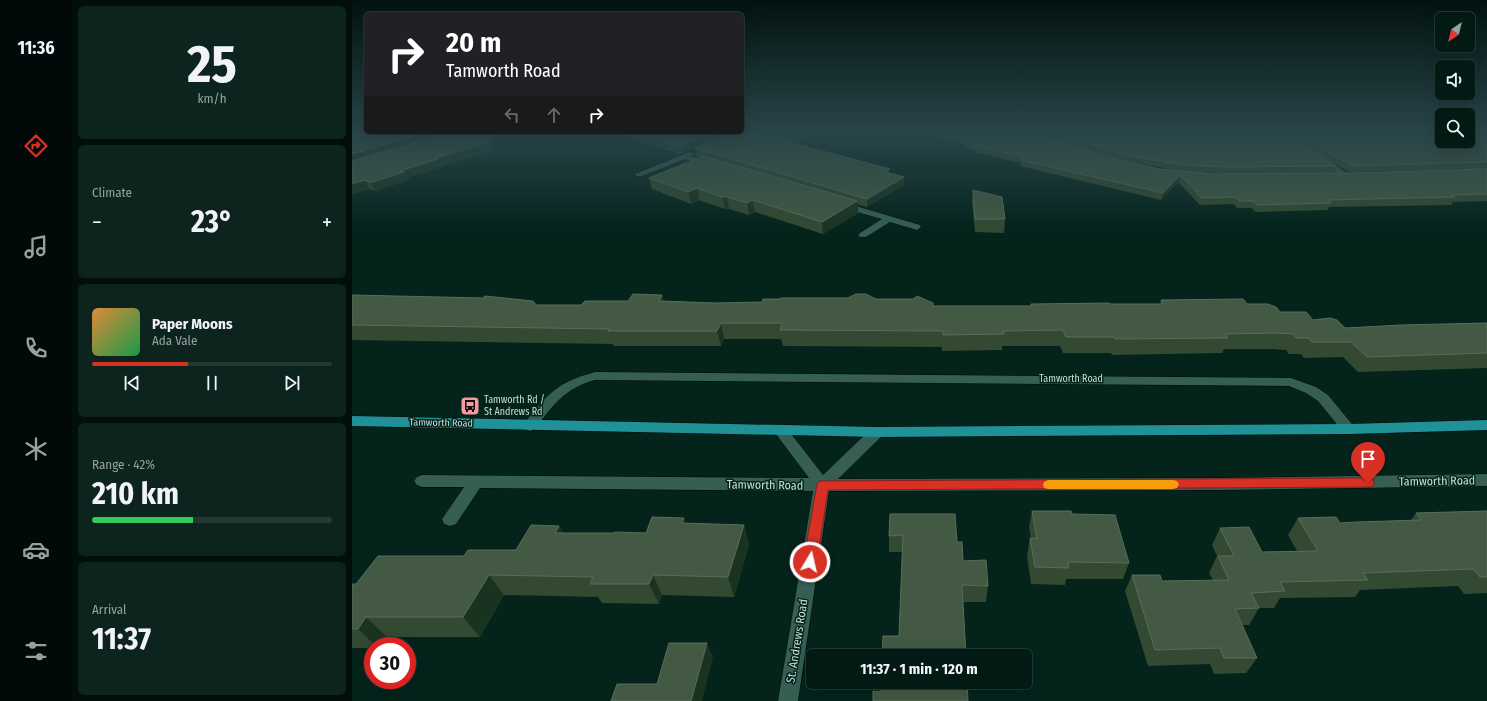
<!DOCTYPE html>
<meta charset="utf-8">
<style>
:root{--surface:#031a14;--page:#0d231d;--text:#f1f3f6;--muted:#97a1a0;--line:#243834;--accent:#d93025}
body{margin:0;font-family:"Fira Sans Condensed",sans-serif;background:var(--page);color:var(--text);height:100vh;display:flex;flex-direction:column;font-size:15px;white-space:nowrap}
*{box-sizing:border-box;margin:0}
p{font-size:13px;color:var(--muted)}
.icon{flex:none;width:22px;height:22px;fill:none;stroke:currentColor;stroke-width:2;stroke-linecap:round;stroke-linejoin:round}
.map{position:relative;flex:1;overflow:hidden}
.details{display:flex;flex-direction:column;gap:6px;padding:6px;background:#020e0b;width:280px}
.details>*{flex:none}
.guide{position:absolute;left:12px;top:12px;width:380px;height:122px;border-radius:6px;box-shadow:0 4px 16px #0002,0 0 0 1px var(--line);background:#202124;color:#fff;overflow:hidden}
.needle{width:26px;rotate:215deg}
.controls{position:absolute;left:1083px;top:12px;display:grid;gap:8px}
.controls a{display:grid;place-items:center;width:40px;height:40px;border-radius:6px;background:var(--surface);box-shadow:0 4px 16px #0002,0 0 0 1px var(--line);font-size:20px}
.speed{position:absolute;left:12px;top:637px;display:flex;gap:8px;font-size:20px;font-weight:700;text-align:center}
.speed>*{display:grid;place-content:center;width:52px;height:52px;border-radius:50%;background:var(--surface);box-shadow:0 4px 16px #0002,0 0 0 1px var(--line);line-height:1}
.speed .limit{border:6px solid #d22;background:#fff;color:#111}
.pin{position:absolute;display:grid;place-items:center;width:34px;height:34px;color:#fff;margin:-41px -17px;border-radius:50% 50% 50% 0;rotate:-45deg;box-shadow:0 0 4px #0007}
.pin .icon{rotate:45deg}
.me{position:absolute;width:44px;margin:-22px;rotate:9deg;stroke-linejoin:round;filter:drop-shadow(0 0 3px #0008)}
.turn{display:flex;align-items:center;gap:14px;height:84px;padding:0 16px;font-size:18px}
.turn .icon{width:52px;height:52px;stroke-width:2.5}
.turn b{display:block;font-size:28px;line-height:34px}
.lanes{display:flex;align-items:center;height:38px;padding:0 16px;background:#0003;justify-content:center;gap:20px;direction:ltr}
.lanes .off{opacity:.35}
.big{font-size:30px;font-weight:700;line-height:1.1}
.details .tile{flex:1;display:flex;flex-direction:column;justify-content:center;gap:6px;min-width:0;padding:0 14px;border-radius:6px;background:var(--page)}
.details .dial{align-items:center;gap:0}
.dial b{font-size:52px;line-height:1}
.song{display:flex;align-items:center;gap:12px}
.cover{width:48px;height:48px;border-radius:6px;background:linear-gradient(135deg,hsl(30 70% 55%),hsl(140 70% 35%))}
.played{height:4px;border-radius:2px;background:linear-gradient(90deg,var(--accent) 40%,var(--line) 40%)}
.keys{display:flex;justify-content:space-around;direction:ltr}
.heat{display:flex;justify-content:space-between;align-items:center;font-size:22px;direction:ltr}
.charge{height:6px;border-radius:3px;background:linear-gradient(90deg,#34c759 42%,var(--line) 0)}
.trip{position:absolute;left:454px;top:649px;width:226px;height:40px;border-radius:6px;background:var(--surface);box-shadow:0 4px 16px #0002,0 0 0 1px var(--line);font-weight:700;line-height:40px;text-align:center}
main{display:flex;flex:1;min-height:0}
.tab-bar{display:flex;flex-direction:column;width:72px;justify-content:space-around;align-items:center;background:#010a08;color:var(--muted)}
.tab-bar .icon{width:28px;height:28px}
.tab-bar .active{color:var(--accent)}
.tab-bar b{font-size:18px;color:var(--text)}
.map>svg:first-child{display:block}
</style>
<main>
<nav class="tab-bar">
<b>11:36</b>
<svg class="icon active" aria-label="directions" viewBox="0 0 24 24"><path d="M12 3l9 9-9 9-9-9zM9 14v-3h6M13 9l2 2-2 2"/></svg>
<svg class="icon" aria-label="music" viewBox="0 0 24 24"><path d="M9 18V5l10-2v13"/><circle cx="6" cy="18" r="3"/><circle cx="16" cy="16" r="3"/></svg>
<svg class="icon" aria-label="phone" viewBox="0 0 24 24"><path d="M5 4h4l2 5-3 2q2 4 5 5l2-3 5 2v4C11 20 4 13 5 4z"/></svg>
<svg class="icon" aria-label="climate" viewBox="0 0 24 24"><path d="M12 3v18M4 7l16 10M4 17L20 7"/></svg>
<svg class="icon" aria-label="car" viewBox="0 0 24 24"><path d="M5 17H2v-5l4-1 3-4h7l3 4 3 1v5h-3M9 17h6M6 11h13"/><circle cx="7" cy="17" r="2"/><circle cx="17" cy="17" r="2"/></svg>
<svg class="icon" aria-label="filters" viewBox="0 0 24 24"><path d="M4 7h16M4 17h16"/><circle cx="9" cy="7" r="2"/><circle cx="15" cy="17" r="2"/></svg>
</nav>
<section class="details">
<div class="tile dial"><b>25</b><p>km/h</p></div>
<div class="tile"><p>Climate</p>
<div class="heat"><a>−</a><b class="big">23°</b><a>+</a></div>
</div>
<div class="tile">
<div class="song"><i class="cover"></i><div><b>Paper Moons</b><p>Ada Vale</p></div></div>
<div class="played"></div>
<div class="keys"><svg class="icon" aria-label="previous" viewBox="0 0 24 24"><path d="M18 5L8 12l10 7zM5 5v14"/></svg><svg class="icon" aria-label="pause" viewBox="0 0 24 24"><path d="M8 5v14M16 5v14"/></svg><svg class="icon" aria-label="next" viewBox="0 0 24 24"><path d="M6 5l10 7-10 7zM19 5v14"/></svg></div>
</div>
<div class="tile"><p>Range · 42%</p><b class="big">210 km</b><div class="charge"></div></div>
<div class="tile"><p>Arrival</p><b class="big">11:37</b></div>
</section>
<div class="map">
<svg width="1135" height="701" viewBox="0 0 1135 701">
<rect width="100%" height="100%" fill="#04231b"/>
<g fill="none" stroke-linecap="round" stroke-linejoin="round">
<defs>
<path id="minor" d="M338 152 342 154 339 156 361 164 357 166 333 159 290 176H284L283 174Z
M967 158H973L999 176 995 178H992L967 162Z
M490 202 568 225 569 227 565 230 538 222 514 237H508L506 235 508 233 530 219 487 207 486 205Z
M243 372 939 378 964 387 976 395 1004 429 1002 433 997 434 992 433 966 401 954 393 937 386 243 380C213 388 201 405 183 429L178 431 173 429 171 426 173 423C196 393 206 382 243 372Z
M428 425 433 426 471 475 520 428 525 427 530 428 532 432 530 436 486 479 869 478 1135 474V486L869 490 477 491 446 701H426L461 491 128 488 104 524 98 526 92 524 90 519 112 487H70L65 485 62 481 65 477 70 475 457 478 421 430 423 426Z"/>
<path id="major" d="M0 416 525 427 997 424 1135 420V430L997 434 525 437 0 426Z"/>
</defs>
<use href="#minor" stroke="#000b06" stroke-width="1"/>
<use href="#major" stroke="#000b06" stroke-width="1"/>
<use href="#minor" fill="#365e53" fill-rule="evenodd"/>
<use href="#major" fill="#1f9297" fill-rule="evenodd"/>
</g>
<path fill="#334931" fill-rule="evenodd" d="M0 132H144L139 151 89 166 90 167 55 178 57 180 23 191 18 189 0 194Z
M257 132H462L437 142 538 169V173L552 185 515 207 505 204 506 213 471 234 406 213 403 212 397 215 377 209H373L347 200 339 204 300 189 297 178 348 157 344 156 343 148 328 154Z
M569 132H677L771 161 808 169 823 170 773 161 679 132H927L933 135 928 132H1135V169L997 172 956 149 984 166 981 173 888 174 998 173 1135 169V201L1101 202 1099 205 977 207 976 210 904 212 899 208H885L881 204 848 205 826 182 809 200 668 166 669 163 623 152V150L613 147V145L588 139V137ZM844 172 864 173 873 174H862Z
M621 190 653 219 652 233 623 232 620 203Z
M0 295 184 305H229L276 301 310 295 312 301 365 303 524 299 581 306H679V304H808L809 300 895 304 993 328 1135 323V368L1006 372 991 357 952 358 949 354H937L934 350 920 349H872L870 353 760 355 759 353H711L708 346H650V350L590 351V347L431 346 429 339H372L369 346H262L261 344 0 340Z
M680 511 720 514 777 563 771 579H714L713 585 679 584 675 555 678 538H679L677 527Z
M1135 511V593L1112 594 1106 586 1008 590 1003 597 928 598 922 608H907L897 625H890L905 658 894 673 862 674 858 664 796 666 773 591 780 575 810 581 861 580 857 573 865 556 860 545 868 528 910 552 945 551 936 535 946 518 988 523 1059 520 1064 513Z
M538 514 605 542 611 561 636 586 634 602H611L614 656 547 636 550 552H537V536Z
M333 523 392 525 397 545 382 597 310 595 307 604 250 603 246 597 152 595 128 637H35L28 646H21V648H0V584H4L112 556 164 550 207 526 211 533H294Z"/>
<path fill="#1a3321" d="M76 132H104L0 163V154Z
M139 132H144L139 151 89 166 90 167 55 178 57 180 23 191 18 183Z
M363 132H383L328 154 326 147Z
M442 132H462L426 147 425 139Z
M538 169V177L533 172Z
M828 175 826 182 809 200 811 193Z
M552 177V185L515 207V199Z
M13 180 18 189 0 194V184Z
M345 188 347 200 339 204 336 192Z
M370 197H375L377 209H373Z
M400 200 403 212 397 215 395 203Z
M505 201 506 213 471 234 470 222Z
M310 295 315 309 307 301Z
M369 323 372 339 369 346 365 331Z
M332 518 339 538 330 523Z
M392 525 397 545 382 597 376 577Z
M207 526 219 546 203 533Z
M137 575 152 595 128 637 111 617Z
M301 575 310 595 307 604 297 584Z
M14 617 35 637 28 646H24L6 629Z
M355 643 361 657 350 701H339Z"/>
<path fill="#435943" stroke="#586e5a" d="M0 132H76L0 154Z
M99 132H139L135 143 84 158 86 159 48 171 52 172 18 183 13 180 0 184V161Z
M278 132H363L326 147Z
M382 132H442L425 139 538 169 533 172 552 177 515 199 343 148Z
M588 132H677L771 161 808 169 862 174 998 173 1135 169V194L1099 195 1103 197 975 200 979 203 906 205 901 201H887L883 197 850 198 828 175 811 193 669 160 673 157 623 146 626 144 613 141 616 139 588 133Z
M700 132H927L941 139 984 166 876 167 831 165 774 155Z
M941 132H1090V141H1116V132H1122L1135 138V162L1000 166Z
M351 156 505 201 470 222 404 201 400 200 395 203 375 197H370L345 188 336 192 297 178Z
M621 190 650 197 653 219H623Z
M281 294 310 295 307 301 365 303 410 302 411 299H428L429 298H496L504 294H514L524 299H561L565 296 581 303V306H679V304L757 303 758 304H811L809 300 891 299 895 304H916L924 307 928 312H954L961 320 978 318 985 320 993 328 1050 325 1135 323V353L1015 357 999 342H960L957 338H944L941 334 927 333 873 334 876 338 763 339 762 337H714L711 330 651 331 652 334 591 335V331L428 330 430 323H369L365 331H256L257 329 0 325V295L131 298 133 296 181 301 184 305H229L233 301H276Z
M680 511H719L720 514 763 515 777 563 716 562 717 568 683 567 678 538 685 539Z
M1135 511V577H1128L1122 569 1011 573 1016 580 928 582 933 591 899 593 907 608 883 609 905 658H872L868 648 803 650 780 575H808L810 581 877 580 866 556H882L868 528 897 527 910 552 966 551 946 518 984 517 988 523 1005 522 1069 520 1064 513Z
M538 514H603L605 542H610L611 561 634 560 636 586 610 585 614 656H530L531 636H547L551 535 537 536Z
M300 517 332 518 330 523 392 525 376 577 301 575 297 584H238L241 577 137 575 111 617H14L6 629H0V584H4L26 556H112L116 550H164L179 525 207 526 203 533H262L263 532 294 533Z
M317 643H355L339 701H259L265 684H305Z
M529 682H615L616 701H521V691L528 692Z"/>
<linearGradient id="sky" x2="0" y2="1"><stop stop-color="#02130f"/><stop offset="0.57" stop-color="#29454a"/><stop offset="1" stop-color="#29454a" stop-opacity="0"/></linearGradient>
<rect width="1135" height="231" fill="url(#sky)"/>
<path fill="#d93025" stroke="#8d1f18" d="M1016 478 1021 479 1022 483 1021 486 1016 487 476 490 465 562 463 566 458 568 453 566 451 562 465 485 466 482 470 481Z"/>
<path fill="#f59e0b" d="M696 480H821L825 481 827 484 825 488 821 489H696L692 488 691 485 692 482Z"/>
<defs>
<symbol id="bus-square" viewBox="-11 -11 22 22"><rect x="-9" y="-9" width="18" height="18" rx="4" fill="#f49aa4" stroke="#04231b"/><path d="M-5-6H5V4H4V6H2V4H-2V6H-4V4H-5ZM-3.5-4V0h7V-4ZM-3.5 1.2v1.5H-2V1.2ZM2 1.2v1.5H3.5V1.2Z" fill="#111"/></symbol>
</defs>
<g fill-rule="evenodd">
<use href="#bus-square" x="107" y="395" width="22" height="22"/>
</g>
<g text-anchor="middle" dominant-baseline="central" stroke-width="3" stroke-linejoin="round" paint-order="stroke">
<g font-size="10" fill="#c7ddd6" stroke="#04231b">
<text x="719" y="379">Tamworth Road</text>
<text transform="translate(89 423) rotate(1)">Tamworth Road</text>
</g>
<g font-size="10" fill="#c7ddd6" stroke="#04231b" text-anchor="start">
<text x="132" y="400">Tamworth Rd /<tspan x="132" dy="12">St Andrews Rd</tspan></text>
</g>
<g font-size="12" fill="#c7ddd6" stroke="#04231b">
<text transform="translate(1085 481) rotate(-1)">Tamworth Road</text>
<text transform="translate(413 485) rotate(1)">Tamworth Road</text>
<text transform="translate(445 641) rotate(-81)">St. Andrews Road</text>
</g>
</g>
</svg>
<div class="controls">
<a><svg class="needle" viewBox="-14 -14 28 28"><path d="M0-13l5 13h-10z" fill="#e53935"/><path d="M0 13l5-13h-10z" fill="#97a1a0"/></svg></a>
<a><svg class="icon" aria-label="sound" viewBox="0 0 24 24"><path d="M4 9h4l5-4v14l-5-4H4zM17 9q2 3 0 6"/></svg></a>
<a><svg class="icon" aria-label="search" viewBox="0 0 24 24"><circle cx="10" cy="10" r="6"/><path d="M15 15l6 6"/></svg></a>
</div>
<div class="speed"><div class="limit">30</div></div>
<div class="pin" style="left:1016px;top:483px;background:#d93025"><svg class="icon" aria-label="arrive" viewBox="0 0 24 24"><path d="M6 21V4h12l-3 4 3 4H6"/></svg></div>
<svg class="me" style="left:458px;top:562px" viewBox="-20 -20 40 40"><circle r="17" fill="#d93025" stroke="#fff" stroke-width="3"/><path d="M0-11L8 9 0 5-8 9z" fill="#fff"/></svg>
<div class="trip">11:37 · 1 min · 120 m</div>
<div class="guide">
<div class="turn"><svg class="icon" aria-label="right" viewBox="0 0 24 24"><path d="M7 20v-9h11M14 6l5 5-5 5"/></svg><div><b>20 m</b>Tamworth Road</div></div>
<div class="lanes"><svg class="icon off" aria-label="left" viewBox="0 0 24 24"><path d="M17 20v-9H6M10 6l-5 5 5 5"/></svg><svg class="icon off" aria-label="ahead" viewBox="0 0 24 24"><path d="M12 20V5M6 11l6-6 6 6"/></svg><svg class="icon" aria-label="right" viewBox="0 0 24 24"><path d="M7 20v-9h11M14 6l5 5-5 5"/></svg></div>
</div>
</div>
</main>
